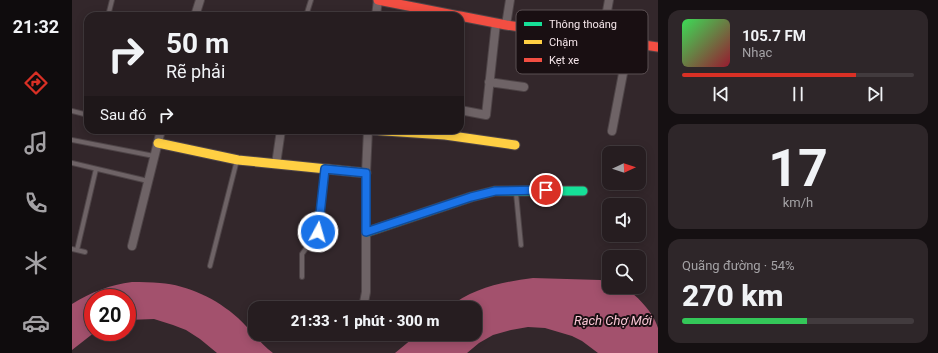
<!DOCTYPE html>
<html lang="vi">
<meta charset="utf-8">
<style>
:root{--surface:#261d20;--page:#2e2629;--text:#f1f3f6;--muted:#a4a2a5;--line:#423b3e;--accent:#d93025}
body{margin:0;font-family:Roboto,sans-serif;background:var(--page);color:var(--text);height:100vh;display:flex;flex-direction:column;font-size:15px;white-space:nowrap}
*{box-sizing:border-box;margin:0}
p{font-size:13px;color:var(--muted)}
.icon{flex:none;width:22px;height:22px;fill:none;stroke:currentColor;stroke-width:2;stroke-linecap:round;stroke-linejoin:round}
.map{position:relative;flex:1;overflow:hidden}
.panel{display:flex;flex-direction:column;gap:10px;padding:10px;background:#151012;width:280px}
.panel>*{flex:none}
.hud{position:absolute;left:12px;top:12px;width:380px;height:122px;border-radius:12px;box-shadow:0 2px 10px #0003,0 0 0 1px var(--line);background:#261d20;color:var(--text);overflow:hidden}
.needle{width:26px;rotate:87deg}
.controls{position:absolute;left:530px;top:146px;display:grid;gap:8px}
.controls a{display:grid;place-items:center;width:44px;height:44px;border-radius:8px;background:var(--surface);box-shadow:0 2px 10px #0003,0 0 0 1px var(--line);font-size:20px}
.speed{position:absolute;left:12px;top:289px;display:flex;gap:8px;font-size:20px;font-weight:700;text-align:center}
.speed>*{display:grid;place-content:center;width:52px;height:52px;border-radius:50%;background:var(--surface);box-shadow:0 2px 10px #0003,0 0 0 1px var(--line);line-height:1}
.speed .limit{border:6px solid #d22;background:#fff;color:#111}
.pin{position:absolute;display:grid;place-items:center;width:34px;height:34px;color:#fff;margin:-17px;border:2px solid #fff;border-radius:50%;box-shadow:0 1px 4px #0007}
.me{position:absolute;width:44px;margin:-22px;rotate:6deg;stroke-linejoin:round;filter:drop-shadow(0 0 3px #0008)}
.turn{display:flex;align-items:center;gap:14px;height:84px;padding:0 16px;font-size:18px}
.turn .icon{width:52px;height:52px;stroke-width:2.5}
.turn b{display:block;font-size:28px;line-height:34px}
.then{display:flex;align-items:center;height:38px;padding:0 16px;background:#0003;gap:8px;font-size:15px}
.big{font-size:30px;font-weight:800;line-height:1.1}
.panel .card{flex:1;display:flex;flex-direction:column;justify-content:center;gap:6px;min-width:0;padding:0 14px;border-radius:12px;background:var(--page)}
.panel .dial{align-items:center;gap:0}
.dial b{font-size:52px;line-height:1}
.song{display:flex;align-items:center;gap:12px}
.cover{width:48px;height:48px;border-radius:6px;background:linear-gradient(135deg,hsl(130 70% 55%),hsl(350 70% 35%))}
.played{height:4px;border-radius:2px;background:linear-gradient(90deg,var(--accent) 75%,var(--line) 75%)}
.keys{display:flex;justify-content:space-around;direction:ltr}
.charge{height:6px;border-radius:3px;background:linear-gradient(90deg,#34c759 54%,var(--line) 0)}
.trip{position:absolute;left:176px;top:301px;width:234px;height:40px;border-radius:12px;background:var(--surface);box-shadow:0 2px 10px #0003,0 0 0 1px var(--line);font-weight:800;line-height:40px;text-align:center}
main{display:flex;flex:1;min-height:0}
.dock{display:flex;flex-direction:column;width:72px;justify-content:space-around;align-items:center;background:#0f0c0d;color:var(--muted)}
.dock .icon{width:28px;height:28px}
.dock .current{color:var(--accent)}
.dock b{font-size:18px;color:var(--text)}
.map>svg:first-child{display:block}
</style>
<main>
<nav class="dock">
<b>21:32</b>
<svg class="icon current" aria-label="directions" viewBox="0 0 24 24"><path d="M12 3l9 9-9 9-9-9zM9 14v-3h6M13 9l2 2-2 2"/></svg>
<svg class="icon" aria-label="music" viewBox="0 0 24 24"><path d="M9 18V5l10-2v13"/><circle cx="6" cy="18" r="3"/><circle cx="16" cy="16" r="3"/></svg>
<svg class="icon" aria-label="phone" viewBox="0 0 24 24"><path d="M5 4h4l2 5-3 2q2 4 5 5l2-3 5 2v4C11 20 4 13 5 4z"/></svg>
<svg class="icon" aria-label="climate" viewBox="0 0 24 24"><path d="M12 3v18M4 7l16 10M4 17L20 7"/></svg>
<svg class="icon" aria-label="car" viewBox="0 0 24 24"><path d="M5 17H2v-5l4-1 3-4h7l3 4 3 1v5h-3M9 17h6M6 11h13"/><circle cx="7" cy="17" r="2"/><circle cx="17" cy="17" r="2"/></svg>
</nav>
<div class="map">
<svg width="586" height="353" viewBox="0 0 586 353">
<rect width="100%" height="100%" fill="#33272b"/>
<path fill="#a3516d" d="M461 278 528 280 537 282V287C541 287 546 286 549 287 563 291 583 315 586 328 586 336 586 345 586 353H526L510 341 500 336 473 328 456 327 439 330 421 335 407 343 395 353H323L346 334H403V308H376C401 288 430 282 461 278Z
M60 282C70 282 79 282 88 283 116 285 145 299 166 318 178 329 188 343 201 353H145L128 339 114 330 101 325 82 319 55 320V298H21V332H23L0 350V304C19 292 38 285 60 282Z"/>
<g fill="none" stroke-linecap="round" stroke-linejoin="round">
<defs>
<path id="lane" d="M36 16 40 0
M234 16 239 0
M0 111 16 115
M0 140 82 156
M0 163 76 181
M444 193 449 245
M0 249 13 252
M5 250 24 169
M138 266 165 160
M230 277V254L246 232 253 170"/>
<path id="street" d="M123 16 128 0
M304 16 306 0
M434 25 438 0
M530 39 537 0
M417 82 452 87
M388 110 414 115 424 23
M540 131 557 42
M204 164 209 130
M60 246 89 130
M291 308 294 292V173L296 130"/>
<path id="fast" d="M295 232 399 197 423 191H511"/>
<path id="slow" d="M298 130 373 135 443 145
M86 143 166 160 294 173"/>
<path id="jam" d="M306 0 387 16
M388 16 434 25 586 47"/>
</defs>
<use href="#lane" stroke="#4e4447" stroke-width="6"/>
<use href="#street" stroke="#4e4447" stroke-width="10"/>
<use href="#fast" stroke="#4e4447" stroke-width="11"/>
<use href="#slow" stroke="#4e4447" stroke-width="11"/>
<use href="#jam" stroke="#4e4447" stroke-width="11"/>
<use href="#lane" stroke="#6e6366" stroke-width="4"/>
<use href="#street" stroke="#6e6366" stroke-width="8"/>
<use href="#fast" stroke="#16e098" stroke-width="9"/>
<use href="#slow" stroke="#ffcf43" stroke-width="9"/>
<use href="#jam" stroke="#f24e42" stroke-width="9"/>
</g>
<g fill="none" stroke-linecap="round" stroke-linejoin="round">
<defs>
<path id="route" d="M246 232 253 169 294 173V232L399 197 423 191 474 190"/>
</defs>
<use href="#route" stroke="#114b97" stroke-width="10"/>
<use href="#route" stroke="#1a73e8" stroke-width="7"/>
</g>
<g text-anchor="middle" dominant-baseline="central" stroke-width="4" stroke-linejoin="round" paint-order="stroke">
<g font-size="13" font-style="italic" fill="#f6c3d2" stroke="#190f12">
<text x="541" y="320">Rạch Chợ Mới</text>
</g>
</g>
<rect x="444" y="10" width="132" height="64" rx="6" fill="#190f12" stroke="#5b5053" stroke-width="1"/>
<rect x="452" y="22" width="18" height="4" fill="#16e098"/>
<rect x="452" y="40" width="18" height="4" fill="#ffcf43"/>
<rect x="452" y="58" width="18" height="4" fill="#f24e42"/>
<g font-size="11" fill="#f5e6ea">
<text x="477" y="28">Thông thoáng</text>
<text x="477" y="46">Chậm</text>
<text x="477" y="64">Kẹt xe</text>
</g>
</svg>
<div class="controls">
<a><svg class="needle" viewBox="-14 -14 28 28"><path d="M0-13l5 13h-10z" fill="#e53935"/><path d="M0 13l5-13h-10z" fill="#a4a2a5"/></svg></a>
<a><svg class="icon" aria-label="sound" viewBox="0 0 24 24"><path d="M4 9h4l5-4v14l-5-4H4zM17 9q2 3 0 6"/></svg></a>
<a><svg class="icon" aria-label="search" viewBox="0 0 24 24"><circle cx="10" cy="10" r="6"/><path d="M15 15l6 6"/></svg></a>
</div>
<div class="speed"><div class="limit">20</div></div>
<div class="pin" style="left:474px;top:190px;background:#d93025"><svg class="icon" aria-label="arrive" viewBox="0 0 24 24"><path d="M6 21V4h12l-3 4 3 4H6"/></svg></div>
<svg class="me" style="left:246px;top:232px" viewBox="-20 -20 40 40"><circle r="17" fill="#1a73e8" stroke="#fff" stroke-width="3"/><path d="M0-11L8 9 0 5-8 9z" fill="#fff"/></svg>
<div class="trip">21:33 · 1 phút · 300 m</div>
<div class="hud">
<div class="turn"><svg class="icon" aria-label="right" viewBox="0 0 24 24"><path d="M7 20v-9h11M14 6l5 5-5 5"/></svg><div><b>50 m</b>Rẽ phải</div></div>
<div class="then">Sau đó<svg class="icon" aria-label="right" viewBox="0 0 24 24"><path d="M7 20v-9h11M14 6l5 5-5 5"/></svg></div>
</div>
</div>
<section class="panel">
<div class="card">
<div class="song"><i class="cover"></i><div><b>105.7 FM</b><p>Nhạc</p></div></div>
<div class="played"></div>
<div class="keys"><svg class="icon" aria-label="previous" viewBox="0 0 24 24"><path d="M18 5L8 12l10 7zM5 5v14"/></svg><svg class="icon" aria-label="pause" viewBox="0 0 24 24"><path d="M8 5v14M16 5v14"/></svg><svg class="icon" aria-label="next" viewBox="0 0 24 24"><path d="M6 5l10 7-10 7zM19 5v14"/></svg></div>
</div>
<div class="card dial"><b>17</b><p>km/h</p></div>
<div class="card"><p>Quãng đường · 54%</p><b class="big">270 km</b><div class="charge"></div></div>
</section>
</main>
